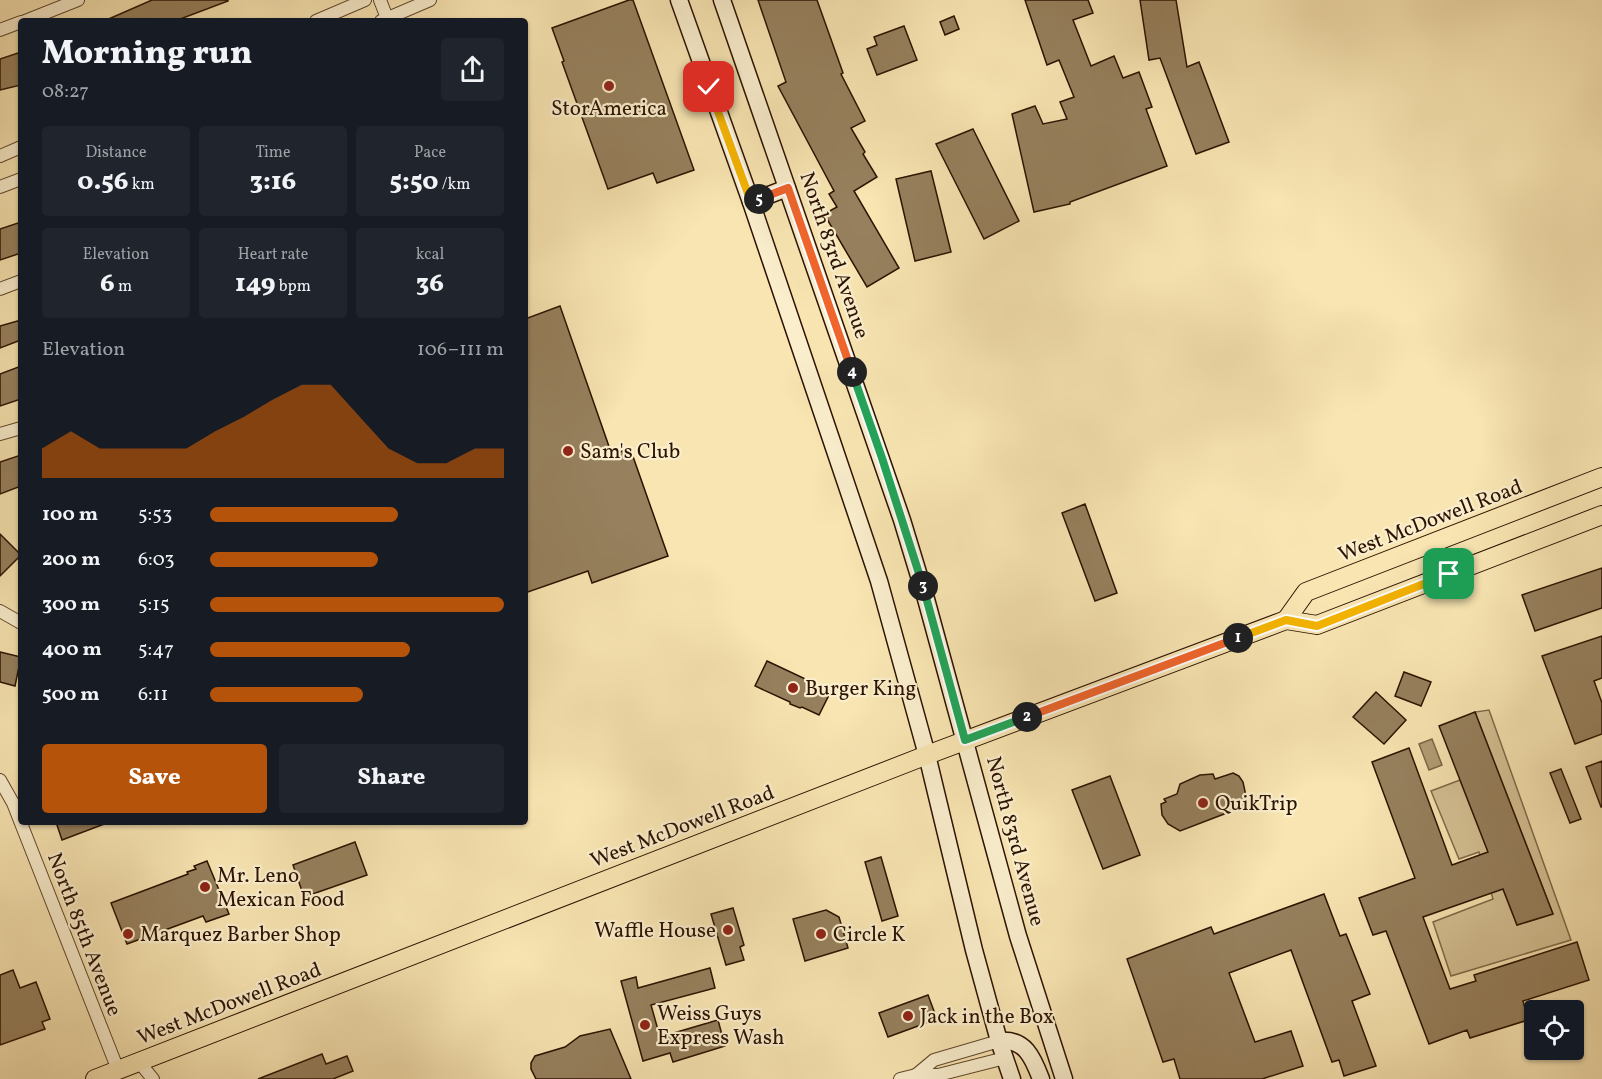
<!DOCTYPE html>
<html lang="en">
<head>
<meta charset="utf-8">
<style>
  :root { --surface:#171b24; --page:#20242c; --text:#f1f3f6; --muted:#9ea1a6; --accent:#b45309 }
  body { margin:0; font-family:Vollkorn,serif; background:var(--page); color:var(--text); height:100vh; display:flex; flex-direction:column; font-size:22px; white-space:nowrap }
  * { box-sizing:border-box; margin:0 }
  p { font-size:20px; color:var(--muted) }
  .icon { flex:none; width:33px; height:33px; fill:none; stroke:currentColor; stroke-width:2; stroke-linecap:round; stroke-linejoin:round }
  .map { position:relative; flex:1; overflow:hidden }
  .sheet { position:absolute; left:18px; top:18px; width:510px; height:807px; display:flex; flex-direction:column; background:var(--surface); border-radius:6px; box-shadow:0 2px 4px #0004 }
  .sheet>* { flex:none }
  .tools { position:absolute; left:1524px; top:1000px; display:grid; gap:12px }
  .tools a { display:grid; place-items:center; width:60px; height:60px; border-radius:6px; background:var(--surface); box-shadow:0 2px 4px #0004; font-size:30px }
  .pin { position:absolute; display:grid; place-items:center; width:51px; height:51px; color:#fff; margin:-26px; border-radius:12px; box-shadow:0 3px 9px #0006 }
  .km { position:absolute; width:30px; height:30px; margin:-15px; border-radius:50%; background:#222; color:#fff; font-size:16px; line-height:30px; text-align:center }
  .round { display:grid; place-items:center; flex:none; width:63px; height:63px; border-radius:6px; background:var(--page) }
  .summary { display:flex; align-items:center; justify-content:space-between; height:102px; padding:0 24px }
  h1 { font-size:33px; font-weight:800; line-height:45px }
  .metrics { display:grid; grid-template-columns:repeat(3,1fr); gap:9px; height:102px; padding:6px 24px }
  .metrics div { display:grid; align-content:center; border-radius:6px; background:var(--page); text-align:center }
  .metrics b { font-size:26px; font-weight:800 }
  .metrics small { font-size:16px; font-weight:400 }
  .metrics p { font-size:16px }
  .chart { height:168px; padding:12px 24px }
  .chart p { display:flex; justify-content:space-between }
  .chart svg { width:100%; height:108px; margin-top:6px; fill:var(--accent); opacity:.7 }
  .cta { display:flex; gap:12px; margin-top:auto; padding:12px 24px }
  .cta a { flex:1; height:69px; border-radius:6px; background:var(--accent); color:#fff; font-size:24px; font-weight:800; line-height:69px; text-align:center }
  .cta a+a { background:var(--page); color:var(--text) }
  ul { padding:0 24px; list-style:none; font-size:20px }
  li { display:grid; grid-template-columns:96px 72px 1fr; align-items:center; height:45px }
  li i { height:15px; border-radius:8px; background:var(--accent) }
  .map>svg:first-child { display:block }
  .green { fill:#d5c194; stroke:#806a4a; stroke-width:1.5 }
  .water { fill:#b39d75; stroke:#7d6546; stroke-width:1.5 }
  .building { fill:#96805d; stroke:#2c1200; stroke-width:1.5 }
  .lines { fill:none; stroke-linecap:round; stroke-linejoin:round }
  .minor-casing { stroke:#5f472c; stroke-width:14 }
  .secondary-casing { stroke:#2c1200; stroke-width:19 }
  .primary-casing { stroke:#2c1200; stroke-width:20 }
  .minor { stroke:#faeecd; stroke-width:12 }
  .secondary { stroke:#faeecd; stroke-width:16 }
  .primary { stroke:#f8e5b2; stroke-width:18 }
  .split-1-casing { stroke:#fff; stroke-width:12 }
  .split-2-casing { stroke:#fff; stroke-width:12 }
  .split-3-casing { stroke:#fff; stroke-width:12 }
  .split-4-casing { stroke:#fff; stroke-width:12 }
  .split-5-casing { stroke:#fff; stroke-width:12 }
  .split-6-casing { stroke:#fff; stroke-width:12 }
  .split-1 { stroke:#f5b400; stroke-width:8 }
  .split-2 { stroke:#f0652b; stroke-width:8 }
  .split-3 { stroke:#22a559; stroke-width:8 }
  .split-4 { stroke:#22a559; stroke-width:8 }
  .split-5 { stroke:#f0652b; stroke-width:8 }
  .split-6 { stroke:#f5b400; stroke-width:8 }
  .poi-dot { fill:#8f2418; stroke:#faeecd; stroke-width:2 }
  .labels { text-anchor:middle; stroke-width:4.5; stroke-linejoin:round; paint-order:stroke }
  .poi-label { font-size:21px; fill:#2c1200; stroke:#faeecd; text-anchor:start }
  .street-label { font-size:21px; fill:#2c1200; stroke:#faeecd }
</style>
</head>
<body>
<div class="map">
<svg width="1602" height="1079" viewBox="0 0 1602 1079">
  <rect width="100%" height="100%" fill="#f8e5b2"/>
  <filter id="stains"><feTurbulence type="fractalNoise" baseFrequency=".00333" numOctaves="4"/><feColorMatrix values="0 0 0 0 .2 0 0 0 0 .09 0 0 0 0 .02 0 0 0 .5 -.17"/></filter>
  <radialGradient id="worn" r=".72"><stop offset=".6" stop-color="#630" stop-opacity="0"/><stop offset="1" stop-color="#630" stop-opacity=".3"/></radialGradient>
  <polygon class="green" points="1489,710 1571,940 1451,976 1433,922 1493,899 1479,852 1459,859 1431,791 1460,780 1517,925 1553,914 1475,712"/>
  <polygon class="water" points="1432,739 1442,765 1429,770 1419,744"/>
  <g class="building">
    <polygon points="152,0 228,0 228,1 175,21 104,21"/>
    <polygon points="629,0 633,0 694,170 657,183 653,173 608,189 562,62 564,61 552,28"/>
    <polygon points="758,0 817,0 843,73 841,74 865,121 851,128 865,152 863,154 877,177 854,191 899,268 867,287 824,214 837,207 829,194 834,191 778,86 786,82"/>
    <polygon points="1025,0 1088,0 1093,13 1073,20 1091,66 1114,56 1123,78 1139,72 1152,107 1146,109 1167,166 1070,202 1070,204 1034,212 1012,114 1035,106 1043,124 1067,119 1060,102 1074,97 1059,60 1047,65"/>
    <polygon points="1140,0 1176,0 1187,67 1199,62 1229,142 1196,154 1160,58 1149,60"/>
    <polygon points="954,16 959,29 945,35 940,22"/>
    <polygon points="904,26 917,60 877,75 867,49 877,45 874,37"/>
    <polygon points="21,52 21,85 0,90 0,59"/>
    <polygon points="973,129 1019,221 984,239 936,144"/>
    <polygon points="931,171 951,252 915,261 896,179"/>
    <polygon points="21,222 21,253 0,260 0,229"/>
    <polygon points="560,306 612,455 630,448 668,556 592,583 588,571 525,593 525,319"/>
    <polygon points="21,320 21,340 0,348 0,326"/>
    <polygon points="21,366 21,399 0,406 0,374"/>
    <polygon points="21,455 21,486 0,494 0,462"/>
    <polygon points="1085,504 1117,593 1095,601 1062,513"/>
    <polygon points="0,534 21,555 0,576"/>
    <polygon points="1602,568 1602,608 1535,631 1522,595"/>
    <polygon points="1602,636 1602,678 1594,681 1602,703 1602,734 1575,744 1542,656"/>
    <polygon points="0,652 21,657 15,686 0,682"/>
    <polygon points="767,661 831,691 819,715 802,707 800,708 790,704 790,702 755,686"/>
    <polygon points="1404,672 1431,682 1421,706 1395,696"/>
    <polygon points="1376,692 1406,720 1384,744 1353,717"/>
    <polygon points="1475,712 1553,914 1517,925 1503,889 1423,917 1450,989 1476,981 1474,975 1577,942 1589,980 1523,1001 1528,1020 1470,1038 1467,1030 1429,1044 1386,931 1373,935 1359,898 1415,878 1372,762 1409,748 1452,865 1488,852 1439,726"/>
    <polygon points="1602,761 1602,807 1601,807 1586,767"/>
    <polygon points="1561,769 1581,819 1570,823 1550,773"/>
    <polygon points="1233,773 1239,776 1243,782 1246,796 1242,801 1245,806 1180,831 1168,824 1162,815 1161,804 1166,802 1164,799 1177,794 1180,784 1200,775 1213,774 1215,779"/>
    <polygon points="1110,776 1140,855 1103,869 1072,790"/>
    <polygon points="56,822 107,822 107,823 62,840"/>
    <polygon points="355,842 367,875 304,897 293,865"/>
    <polygon points="881,857 898,916 882,921 865,862"/>
    <polygon points="207,861 229,914 206,922 203,916 127,944 111,903 188,874 187,872 196,869 194,866"/>
    <polygon points="1324,894 1340,936 1346,934 1370,994 1352,1001 1376,1066 1344,1076 1339,1060 1332,1062 1291,950 1229,973 1255,1042 1291,1031 1303,1066 1262,1079 1180,1079 1174,1059 1163,1062 1127,959 1211,927 1214,934"/>
    <polygon points="733,908 744,945 740,947 744,960 726,965 711,914"/>
    <polygon points="826,910 839,917 848,948 805,961 793,919"/>
    <polygon points="710,968 715,988 651,1005 660,1037 718,1020 725,1046 673,1062 670,1053 643,1061 621,981 636,977 638,988"/>
    <polygon points="13,970 20,988 36,982 50,1019 42,1022 45,1029 0,1045 0,975"/>
    <polygon points="928,995 937,1019 888,1037 879,1013"/>
    <polygon points="610,1029 631,1079 536,1079 531,1069 531,1063 535,1056 565,1047 580,1036"/>
    <polygon points="322,1054 326,1064 347,1056 353,1071 333,1079 258,1079"/>
  </g>
  <g class="lines">
    <g class="minor-casing">
      <g id="minor">
        <polyline points="380,0 387,18"/>
        <polyline points="25,21 78,0"/>
        <polyline points="316,21 365,0"/>
        <polyline points="381,21 430,0"/>
        <polyline points="0,30 21,22"/>
        <polyline points="0,156 21,147"/>
        <polyline points="0,187 21,179"/>
        <polyline points="0,289 21,281"/>
        <polyline points="0,434 21,428"/>
        <polyline points="0,611 21,623"/>
        <polyline points="0,780 13,803 118,1070"/>
        <polyline points="139,1062 153,1079"/>
        <polyline points="916,1075 934,1060 999,1041"/>
        <polyline points="900,1079 916,1075 938,1075 1005,1058"/>
      </g>
    </g>
    <g class="secondary-casing">
      <g id="secondary">
        <polyline points="679,0 751,202 879,581 927,755 974,950 999,1041 1012,1079"/>
        <polyline points="722,0 902,520 926,599 1018,936 1064,1079"/>
        <polyline points="751,202 787,188"/>
        <path d="M999,1041c26,-3 34,17 42,38"/>
      </g>
    </g>
    <g class="primary-casing">
      <g id="primary">
        <polyline points="1286,620 1306,592 1602,477"/>
        <polyline points="95,1079 927,755 1286,620 1317,625 1602,515"/>
      </g>
    </g>
    <use href="#minor" class="minor"/>
    <use href="#secondary" class="secondary"/>
    <use href="#primary" class="primary"/>
  </g>
  <g class="lines">
    <g class="split-1-casing">
      <polyline id="split-1" points="1238,638 1286,620 1317,626 1449,574"/>
    </g>
    <g class="split-2-casing">
      <polyline id="split-2" points="1027,717 1238,638"/>
    </g>
    <g class="split-3-casing">
      <polyline id="split-3" points="923,586 965,740 1027,717"/>
    </g>
    <g class="split-4-casing">
      <polyline id="split-4" points="852,372 882,458 923,586"/>
    </g>
    <g class="split-5-casing">
      <polyline id="split-5" points="759,199 788,188 852,372"/>
    </g>
    <g class="split-6-casing">
      <polyline id="split-6" points="709,87 751,202 759,199"/>
    </g>
    <use href="#split-1" class="split-1"/>
    <use href="#split-2" class="split-2"/>
    <use href="#split-3" class="split-3"/>
    <use href="#split-4" class="split-4"/>
    <use href="#split-5" class="split-5"/>
    <use href="#split-6" class="split-6"/>
  </g>
  <g class="poi-dot">
    <circle cx="609" cy="86" r="6"/>
    <circle cx="568" cy="451" r="6"/>
    <circle cx="793" cy="688" r="6"/>
    <circle cx="1203" cy="803" r="6"/>
    <circle cx="205" cy="887" r="6"/>
    <circle cx="728" cy="930" r="6"/>
    <circle cx="128" cy="934" r="6"/>
    <circle cx="821" cy="934" r="6"/>
    <circle cx="908" cy="1016" r="6"/>
    <circle cx="645" cy="1025" r="6"/>
  </g>
  <g class="labels">
    <g class="poi-label">
      <text x="609" y="115" text-anchor="middle">StorAmerica</text>
      <text x="580" y="458">Sam's Club</text>
      <text x="805" y="695">Burger King</text>
      <text x="1215" y="810">QuikTrip</text>
      <text x="217" y="882">Mr. Leno<tspan x="217" dy="24">Mexican Food</tspan></text>
      <text x="716" y="937" text-anchor="end">Waffle House</text>
      <text x="140" y="941">Marquez Barber Shop</text>
      <text x="833" y="941">Circle K</text>
      <text x="657" y="1020">Weiss Guys<tspan x="657" dy="24">Express Wash</tspan></text>
      <text x="920" y="1023">Jack in the Box</text>
    </g>
    <g class="street-label">
      <text transform="translate(835 255) rotate(71)" y="7">North 83rd Avenue</text>
      <text transform="translate(1430 520) rotate(-21)" y="7">West McDowell Road</text>
      <text transform="translate(682 826) rotate(-21)" y="7">West McDowell Road</text>
      <text transform="translate(1016 841) rotate(75)" y="7">North 83rd Avenue</text>
      <text transform="translate(85 934) rotate(69)" y="7">North 85th Avenue</text>
      <text transform="translate(229 1003) rotate(-21)" y="7">West McDowell Road</text>
    </g>
  </g>
  <rect width="100%" height="100%" filter="url(#stains)"/>
  <rect width="100%" height="100%" fill="url(#worn)"/>
</svg>
<div class="tools">
<a><svg class="icon" aria-label="locate" viewBox="0 0 24 24"><circle cx="12" cy="12" r="6"/><path d="M12 2v4M12 18v4M2 12h4M18 12h4"/></svg></a>
</div>
<div class="pin" style="left:1449px;top:574px;background:#1e9e55"><svg class="icon" aria-label="arrive" viewBox="0 0 24 24"><path d="M6 21V4h12l-3 4 3 4H6"/></svg></div>
<div class="pin" style="left:709px;top:87px;background:#d93025"><svg class="icon" aria-label="check" viewBox="0 0 24 24"><path d="M5 12l5 5 9-10"/></svg></div>
<b class="km" style="left:1238px;top:638px">1</b>
<b class="km" style="left:1027px;top:717px">2</b>
<b class="km" style="left:923px;top:586px">3</b>
<b class="km" style="left:852px;top:372px">4</b>
<b class="km" style="left:759px;top:199px">5</b>
<section class="sheet">
<div class="summary"><div><h1>Morning run</h1><p>08:27</p></div><a class="round"><svg class="icon" aria-label="share" viewBox="0 0 24 24"><path d="M12 15V3M7 8l5-5 5 5M5 13v7h14v-7"/></svg></a></div>
<div class="metrics">
<div><p>Distance</p><b>0.56<small> km</small></b></div>
<div><p>Time</p><b>3:16</b></div>
<div><p>Pace</p><b>5:50<small> /km</small></b></div>
</div>
<div class="metrics">
<div><p>Elevation</p><b>6<small> m</small></b></div>
<div><p>Heart rate</p><b>149<small> bpm</small></b></div>
<div><p>kcal</p><b>36</b></div>
</div>
<div class="chart"><p><span>Elevation</span>106–111 m</p>
<svg viewBox="0 0 160 44" preserveAspectRatio="none"><path d="M0 44V32L10 25L20 32L30 32L40 32L50 32L60 25L70 19L80 12L90 6L100 6L110 19L120 32L130 38L140 38L150 32L160 32V44z"/></svg>
</div>
<ul>
<li><b>100 m</b>5:53<i style="width:64%"></i></li>
<li><b>200 m</b>6:03<i style="width:57%"></i></li>
<li><b>300 m</b>5:15<i style="width:100%"></i></li>
<li><b>400 m</b>5:47<i style="width:68%"></i></li>
<li><b>500 m</b>6:11<i style="width:52%"></i></li>
</ul>
<div class="cta"><a>Save</a><a>Share</a></div>
</section>
</div>
</body>
</html>
